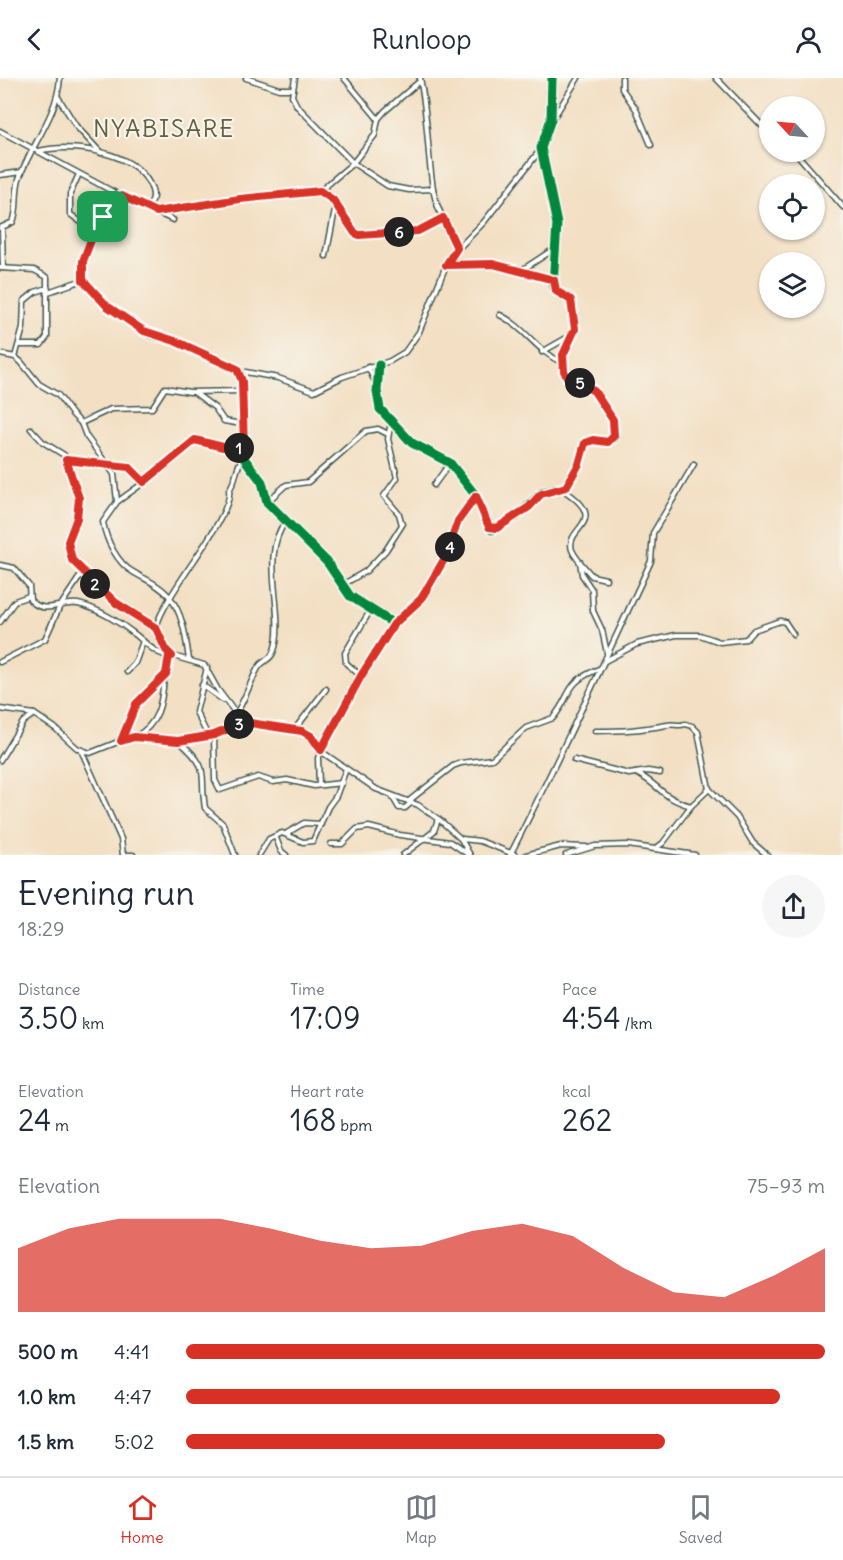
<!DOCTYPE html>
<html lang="en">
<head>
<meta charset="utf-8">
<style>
  :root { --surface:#fff; --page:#f6f6f7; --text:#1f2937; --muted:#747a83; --line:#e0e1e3; --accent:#d93025 }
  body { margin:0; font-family:Delius,sans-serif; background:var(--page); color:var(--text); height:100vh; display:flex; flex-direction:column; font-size:22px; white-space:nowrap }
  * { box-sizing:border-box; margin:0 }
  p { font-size:20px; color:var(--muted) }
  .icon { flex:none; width:33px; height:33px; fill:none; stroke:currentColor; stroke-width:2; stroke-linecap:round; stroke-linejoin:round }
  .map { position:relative; height:777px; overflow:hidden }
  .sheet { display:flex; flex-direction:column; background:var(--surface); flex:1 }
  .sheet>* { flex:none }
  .needle { width:39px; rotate:296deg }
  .fabs { position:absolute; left:759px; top:18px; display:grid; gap:12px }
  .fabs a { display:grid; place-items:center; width:66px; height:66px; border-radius:50%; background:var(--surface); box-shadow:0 2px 4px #0004; font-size:30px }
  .pin { position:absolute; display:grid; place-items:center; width:51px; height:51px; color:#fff; margin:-26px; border-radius:12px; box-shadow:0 3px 9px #0006 }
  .km { position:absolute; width:30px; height:30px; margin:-15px; border-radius:50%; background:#222; color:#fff; font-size:16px; line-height:30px; text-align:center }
  .round { display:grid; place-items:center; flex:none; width:63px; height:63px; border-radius:32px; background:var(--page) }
  .summary { display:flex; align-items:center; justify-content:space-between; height:102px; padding:0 18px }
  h1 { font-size:33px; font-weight:600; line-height:45px }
  .figures { display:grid; grid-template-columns:repeat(3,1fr); gap:9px; height:102px; padding:6px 18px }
  .figures div { display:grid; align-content:center }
  .figures b { font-size:30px; font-weight:600 }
  .figures small { font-size:16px; font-weight:400 }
  .figures p { font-size:16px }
  .chart { height:168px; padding:12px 18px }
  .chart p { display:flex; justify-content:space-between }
  .chart svg { width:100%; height:108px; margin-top:6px; fill:var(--accent); opacity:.7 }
  ul { padding:0 18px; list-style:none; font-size:20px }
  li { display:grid; grid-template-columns:96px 72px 1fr; align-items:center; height:45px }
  li i { height:15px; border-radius:8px; background:var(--accent) }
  header { display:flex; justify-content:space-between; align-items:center; height:78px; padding:0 18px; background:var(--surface); font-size:27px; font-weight:600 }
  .menu { display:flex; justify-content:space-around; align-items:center; height:84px; border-top:2px solid var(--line); background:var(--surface); font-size:16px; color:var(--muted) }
  .menu a { display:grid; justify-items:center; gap:3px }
  .menu .selected { color:var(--accent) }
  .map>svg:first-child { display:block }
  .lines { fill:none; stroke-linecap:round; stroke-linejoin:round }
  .minor-casing { stroke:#3f5549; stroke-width:7 }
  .minor { stroke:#fff; stroke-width:4 }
  .cycleway-casing { stroke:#f7f3e8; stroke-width:13 }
  .cycleway { stroke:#00873e; stroke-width:9 }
  .route-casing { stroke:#fff; stroke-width:12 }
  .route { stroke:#d93025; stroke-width:8 }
  .labels { text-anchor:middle; stroke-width:4.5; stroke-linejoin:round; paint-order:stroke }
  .quarter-label { font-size:24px; letter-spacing:1.5px; fill:#626044; stroke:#f7f3e8 }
</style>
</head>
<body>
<header><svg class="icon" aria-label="back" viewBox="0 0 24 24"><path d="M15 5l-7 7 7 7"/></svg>Runloop<svg class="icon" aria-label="person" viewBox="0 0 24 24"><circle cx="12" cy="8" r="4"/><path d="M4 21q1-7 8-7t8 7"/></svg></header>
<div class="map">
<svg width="843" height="777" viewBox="0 0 843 777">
  <rect width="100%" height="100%" fill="#f7f3e8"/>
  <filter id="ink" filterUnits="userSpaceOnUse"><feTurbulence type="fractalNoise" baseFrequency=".0167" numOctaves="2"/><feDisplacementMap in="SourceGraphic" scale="12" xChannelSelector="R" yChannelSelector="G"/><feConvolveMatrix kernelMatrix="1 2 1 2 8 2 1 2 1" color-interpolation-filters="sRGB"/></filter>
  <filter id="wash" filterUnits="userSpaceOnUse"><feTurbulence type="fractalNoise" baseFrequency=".008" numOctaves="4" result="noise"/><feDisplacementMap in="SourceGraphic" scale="24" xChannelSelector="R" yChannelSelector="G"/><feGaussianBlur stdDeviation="1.35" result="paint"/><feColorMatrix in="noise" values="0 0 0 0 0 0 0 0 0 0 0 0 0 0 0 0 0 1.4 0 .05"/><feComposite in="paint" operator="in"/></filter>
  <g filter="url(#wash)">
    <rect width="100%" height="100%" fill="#f3dfc3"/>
  </g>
  <g filter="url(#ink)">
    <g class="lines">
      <g class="minor-casing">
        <g id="minor">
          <polyline points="246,0 279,11 293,11"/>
          <polyline points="295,0 292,18 297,28 353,85 388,108 409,112 433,111"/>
          <polyline points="344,0 378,41"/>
          <path d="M420,0c8,37 7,73 13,110 3,21 15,40 24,60"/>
          <polyline points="622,0 622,11 636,31 651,67"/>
          <polyline points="716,0 770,56"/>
          <polyline points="58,19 76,48 101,75"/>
          <polyline points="551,44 578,0"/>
          <polyline points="0,53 121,118 173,142"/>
          <path d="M39,73c33,-8 93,0 110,32 6,11 5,16 -1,26"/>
          <polyline points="795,74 843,129"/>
          <polyline points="79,96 70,116 70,136 94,154"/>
          <polyline points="0,97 22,94"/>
          <polyline points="320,113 353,85 375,57 378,41 385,33 420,3"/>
          <path d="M121,118c-20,23 -42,51 -38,84l24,26 44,29 24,6 64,30 3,10 1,76 19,25 5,20 60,60 23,34 44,28"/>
          <polyline points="156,134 240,121 320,113 333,122 355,155 359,157 418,153 443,140"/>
          <path d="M0,150l13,-6c6,-14 1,-31 7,-46 13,-34 37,-60 40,-98"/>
          <polyline points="2,150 3,190"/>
          <polyline points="326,178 336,127"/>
          <polyline points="446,187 493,186 522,192 554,171"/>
          <polyline points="0,190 34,192 47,199 47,259 41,267 20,267"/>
          <polyline points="523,192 554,202"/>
          <polyline points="48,214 83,202"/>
          <path d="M500,237c26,13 36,36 63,48"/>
          <polyline points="542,274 570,258"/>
          <polyline points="0,276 15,279 21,284 39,306 58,317 72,336 81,345 86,358 114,396 117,423"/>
          <polyline points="15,279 23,250 24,223 35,214 48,210"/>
          <path d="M379,287l-2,26 3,18 32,34 38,20 26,33 16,34 24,-13 26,-25 24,-5 13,-23 6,-21c10,-7 19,3 29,-5l-1,-18 -19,-29 -27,-14 -3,-6 -1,-16 12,-26 -5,-31 -14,-7 -3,-6 4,-61 -16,-76 10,-29 1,-41"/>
          <polyline points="368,289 376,306"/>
          <polyline points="240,293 278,300 314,313 342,299 390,283 405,274 419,254 449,180 484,144 541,71"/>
          <polyline points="195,315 215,330 224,343 241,346"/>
          <polyline points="81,345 111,331 152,330 165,310 190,314 242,313"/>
          <polyline points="31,351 43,364 64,377 76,409 78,431 68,464 72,482 116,525 156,550 166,572 173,578 204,587 218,612 243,645"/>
          <polyline points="66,382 129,389 145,404"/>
          <polyline points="434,407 450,385"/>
          <path d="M562,411c51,33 2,38 10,61 3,8 14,19 20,26l14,3"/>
          <polyline points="267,424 286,407 308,404 366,353 378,351 388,356"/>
          <polyline points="580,484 582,497 592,512 593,533 602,552 607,575"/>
          <path d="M0,487l14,3 15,18 1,14c15,16 31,1 48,4 19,4 43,19 58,31 11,9 20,20 35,21"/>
          <polyline points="344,506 366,493 386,472 402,447 399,436 384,418 397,400 388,361 391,343"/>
          <polyline points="0,544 15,523 29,518"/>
          <path d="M156,550c8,-35 78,-112 73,-138 8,-11 6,-21 14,-33"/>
          <path d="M189,582c-3,-22 -6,-48 -21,-65 -11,-12 -22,-15 -35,-23 -16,-9 -27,-32 -30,-50l14,-20 51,-37 27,-25 28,7 21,1"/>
          <polyline points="605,583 637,566 676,557 700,557 720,564 746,561 754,552 780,543 785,544 793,556"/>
          <polyline points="0,584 45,561 59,530 83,494"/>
          <polyline points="207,590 196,634 208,658"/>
          <polyline points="127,594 135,585 143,563"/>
          <polyline points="361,598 346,585 345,575 370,533"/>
          <polyline points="202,607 223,622"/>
          <polyline points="0,631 34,636 55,650 77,670 90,675 128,660 178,662 214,657 243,645 302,653 311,658 322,674 376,711 418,727 441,743 461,761 470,777"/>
          <path d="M236,636c9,-15 14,-31 22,-46 7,-11 14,-5 18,-25 7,-38 -16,-89 10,-122"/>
          <polyline points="295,651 326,611"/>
          <path d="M595,653c29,0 43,-1 72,-6 7,-2 11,2 18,-1l7,2 6,6 11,57 -18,17 -28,37 -8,6"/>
          <polyline points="214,657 215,702 220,712 258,699 273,704 287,702 314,708 342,705"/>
          <path d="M135,659c24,-13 27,-34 29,-59"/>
          <polyline points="121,663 136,626 166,596 169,578"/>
          <path d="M179,663c33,29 20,30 26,67l18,16 12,31"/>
          <polyline points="82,674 121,761 123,777"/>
          <polyline points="0,682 23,644 34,636"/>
          <polyline points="574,682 629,696 648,693 660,695"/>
          <path d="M636,695c23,11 25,25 55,33"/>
          <polyline points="319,707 318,680 333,649 394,546 421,521 445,480 458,443 476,418"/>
          <polyline points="709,711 737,739 753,765 767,777"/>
          <polyline points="392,718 399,730 405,730 412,724"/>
          <path d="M410,722l43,-34 8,-3 31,-4 34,-31 27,-10c21,-26 10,-35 48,-50"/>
          <polyline points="287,755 304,745 321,746"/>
          <polyline points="276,760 281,773 286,777"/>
          <polyline points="462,761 480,763 516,777"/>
          <polyline points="331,766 342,766 357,751 369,749 400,757 450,764 469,777"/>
          <polyline points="125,777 133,777"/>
          <polyline points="259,777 269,761 282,755 303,764 313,763 328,729 336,718 346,691"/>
          <polyline points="403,777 434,753 438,741"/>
          <path d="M510,777c46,-89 88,-181 131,-272l10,-22 2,-28 41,-69"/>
          <polyline points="526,777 561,768 586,769"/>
          <polyline points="566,777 595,768 628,767 695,777"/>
        </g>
      </g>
      <use href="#minor" class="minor"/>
      <g class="cycleway-casing">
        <g id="cycleway">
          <path d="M121,118c-20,23 -42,51 -38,84l24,26 44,29 24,6 64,30 3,10 1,76 19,25 5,20 60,60 23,34 44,28"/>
          <path d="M379,287l-2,26 3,18 32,34 38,20 26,33 16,34 24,-13 26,-25 24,-5 13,-23 6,-21c10,-7 19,3 29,-5l-1,-18 -19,-29 -27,-14 -3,-6 -1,-16 12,-26 -5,-31 -14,-7 -3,-6 4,-61 -16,-76 10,-29 1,-41"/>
        </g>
      </g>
      <use href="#cycleway" class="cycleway"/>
    </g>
  </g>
  <g class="lines" filter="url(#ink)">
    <g class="route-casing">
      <polygon id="route" points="320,113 333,122 355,155 359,157 418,153 443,140 457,170 446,187 493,186 554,202 556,213 571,222 575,251 563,277 564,293 567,299 594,313 613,342 614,358 608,364 593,362 585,365 579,386 566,409 541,416 529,429 497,450 489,449 476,418 458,443 445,480 421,521 394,546 361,598 321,672 311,658 302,653 250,645 243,645 214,657 178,663 134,659 121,663 136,626 166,596 169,578 172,578 166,572 156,550 116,525 72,482 68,464 77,440 79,420 66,382 129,389 144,404 195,362 223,369 244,370 242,303 237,291 175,263 144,253 107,228 83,202 83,183 94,154 122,118 156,134 240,121"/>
    </g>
    <use href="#route" class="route"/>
  </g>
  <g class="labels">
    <g class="quarter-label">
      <text x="164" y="59">NYABISARE</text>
    </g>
  </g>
</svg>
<div class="fabs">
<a><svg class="needle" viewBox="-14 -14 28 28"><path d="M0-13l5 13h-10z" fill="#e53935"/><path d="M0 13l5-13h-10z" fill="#747a83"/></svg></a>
<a><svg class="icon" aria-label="locate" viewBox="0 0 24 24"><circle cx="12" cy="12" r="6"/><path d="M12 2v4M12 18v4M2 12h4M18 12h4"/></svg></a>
<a><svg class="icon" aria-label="layers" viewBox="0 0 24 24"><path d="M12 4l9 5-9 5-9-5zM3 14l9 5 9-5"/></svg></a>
</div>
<div class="pin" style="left:103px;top:139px;background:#1e9e55"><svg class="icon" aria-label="arrive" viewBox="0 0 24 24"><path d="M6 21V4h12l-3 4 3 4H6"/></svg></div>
<b class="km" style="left:239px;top:370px">1</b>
<b class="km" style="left:95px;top:506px">2</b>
<b class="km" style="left:239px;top:646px">3</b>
<b class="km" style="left:450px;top:469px">4</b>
<b class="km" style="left:580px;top:305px">5</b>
<b class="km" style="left:399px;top:154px">6</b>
</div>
<section class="sheet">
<div class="summary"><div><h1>Evening run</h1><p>18:29</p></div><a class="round"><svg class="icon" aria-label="share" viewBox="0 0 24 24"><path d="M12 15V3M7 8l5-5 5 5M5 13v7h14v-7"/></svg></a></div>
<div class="figures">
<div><p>Distance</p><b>3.50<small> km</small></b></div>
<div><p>Time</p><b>17:09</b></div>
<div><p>Pace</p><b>4:54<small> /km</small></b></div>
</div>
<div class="figures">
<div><p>Elevation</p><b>24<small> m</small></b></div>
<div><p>Heart rate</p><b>168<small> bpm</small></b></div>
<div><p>kcal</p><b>262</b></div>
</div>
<div class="chart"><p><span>Elevation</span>75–93 m</p>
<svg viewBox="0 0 160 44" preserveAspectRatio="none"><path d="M0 44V18L10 10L20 6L30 6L40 6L50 10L60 15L70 18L80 17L90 11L100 8L110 13L120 26L130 36L140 38L150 29L160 18V44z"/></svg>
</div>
<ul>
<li><b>500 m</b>4:41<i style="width:100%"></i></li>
<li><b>1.0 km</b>4:47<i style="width:93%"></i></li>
<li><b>1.5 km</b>5:02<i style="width:75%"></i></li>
</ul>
</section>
<nav class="menu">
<a class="selected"><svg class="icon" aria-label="home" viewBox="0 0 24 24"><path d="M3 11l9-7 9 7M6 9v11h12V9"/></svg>Home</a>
<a><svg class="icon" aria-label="map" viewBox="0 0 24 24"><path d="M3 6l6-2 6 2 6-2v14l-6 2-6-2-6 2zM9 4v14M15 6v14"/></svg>Map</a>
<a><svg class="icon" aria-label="saved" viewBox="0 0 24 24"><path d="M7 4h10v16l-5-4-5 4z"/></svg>Saved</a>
</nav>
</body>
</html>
